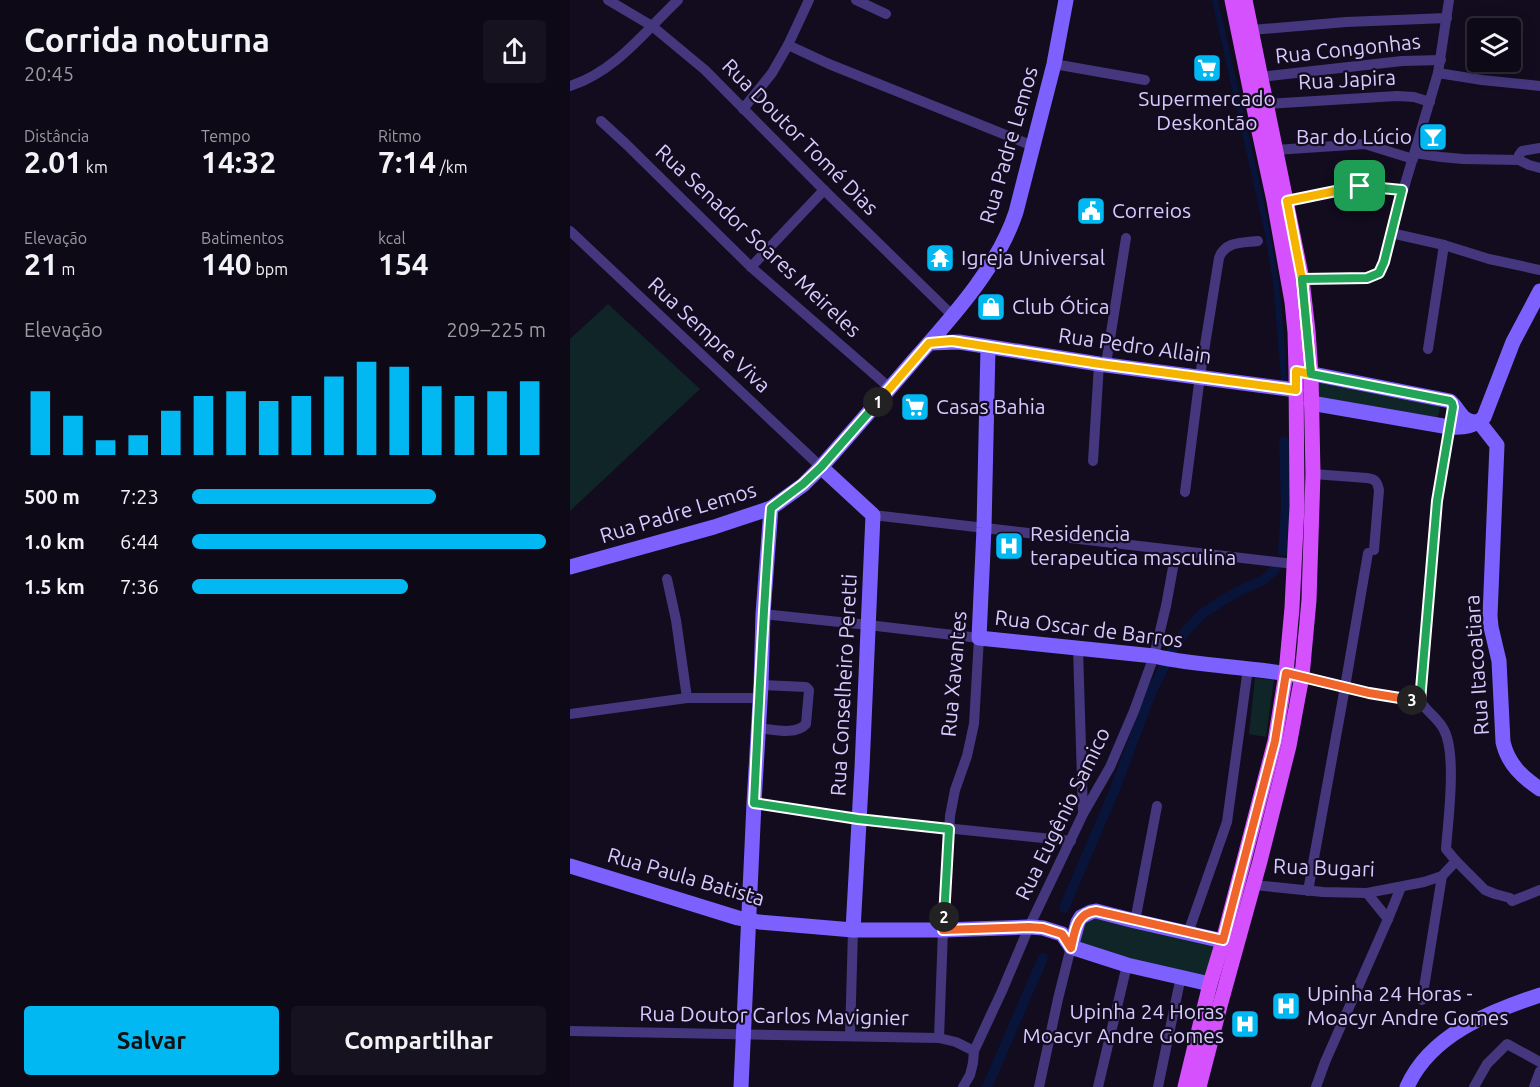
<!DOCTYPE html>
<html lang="pt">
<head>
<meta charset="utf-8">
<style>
  :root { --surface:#0e0916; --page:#17121f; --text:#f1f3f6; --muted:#9b9aa1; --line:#2e2a35; --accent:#01b8f3 }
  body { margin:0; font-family:Ubuntu,sans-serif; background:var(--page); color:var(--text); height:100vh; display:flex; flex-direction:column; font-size:22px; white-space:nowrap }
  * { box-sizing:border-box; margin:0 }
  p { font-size:20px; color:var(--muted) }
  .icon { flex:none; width:33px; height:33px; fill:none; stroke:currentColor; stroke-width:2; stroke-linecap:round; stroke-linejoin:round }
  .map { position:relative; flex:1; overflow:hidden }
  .details { display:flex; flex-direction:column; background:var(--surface); width:570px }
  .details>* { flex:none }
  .fabs { position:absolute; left:897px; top:18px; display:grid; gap:12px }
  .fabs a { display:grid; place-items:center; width:54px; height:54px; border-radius:6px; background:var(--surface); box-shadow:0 3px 15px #0003,0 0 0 2px var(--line); font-size:30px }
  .pin { position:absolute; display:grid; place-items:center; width:51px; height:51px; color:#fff; margin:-26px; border-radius:12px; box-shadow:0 3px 9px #0006 }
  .km { position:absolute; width:30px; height:30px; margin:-15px; border-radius:50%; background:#222; color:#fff; font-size:16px; line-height:30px; text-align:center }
  .round { display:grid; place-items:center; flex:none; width:63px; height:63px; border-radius:6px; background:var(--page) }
  .overview { display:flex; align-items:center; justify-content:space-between; height:102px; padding:0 24px }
  h1 { font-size:33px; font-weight:700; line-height:45px }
  .figures { display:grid; grid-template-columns:repeat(3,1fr); gap:9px; height:102px; padding:6px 24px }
  .figures div { display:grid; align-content:center }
  .figures b { font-size:30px; font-weight:700 }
  .figures small { font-size:16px; font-weight:400 }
  .figures p { font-size:16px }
  .chart { height:168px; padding:12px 24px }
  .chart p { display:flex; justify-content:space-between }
  .chart svg { width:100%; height:108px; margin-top:6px; stroke:var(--accent); stroke-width:6 }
  .primary-button { display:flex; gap:12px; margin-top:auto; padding:12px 24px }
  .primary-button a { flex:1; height:69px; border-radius:6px; background:var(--accent); color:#111; font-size:24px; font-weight:700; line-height:69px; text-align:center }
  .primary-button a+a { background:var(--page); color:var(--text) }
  ul { padding:0 24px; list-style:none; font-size:20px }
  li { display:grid; grid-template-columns:96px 72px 1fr; align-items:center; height:45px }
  li i { height:15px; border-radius:8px; background:var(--accent) }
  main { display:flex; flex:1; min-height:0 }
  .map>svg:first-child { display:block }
  .green { fill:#0f2528 }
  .water { fill:#09143b }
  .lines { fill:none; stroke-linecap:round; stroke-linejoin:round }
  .canal { stroke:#09143b; stroke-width:10 }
  .street { stroke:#44377d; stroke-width:10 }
  .secondary { stroke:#7c61fe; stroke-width:15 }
  .primary { stroke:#d651fe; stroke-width:15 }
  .split-1-casing { stroke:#fff; stroke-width:12 }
  .split-2-casing { stroke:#fff; stroke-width:12 }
  .split-3-casing { stroke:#fff; stroke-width:12 }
  .split-4-casing { stroke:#fff; stroke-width:12 }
  .split-1 { stroke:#f5b400; stroke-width:8 }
  .split-2 { stroke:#22a559; stroke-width:8 }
  .split-3 { stroke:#f0652b; stroke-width:8 }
  .split-4 { stroke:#22a559; stroke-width:8 }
  .labels { text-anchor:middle; stroke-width:4.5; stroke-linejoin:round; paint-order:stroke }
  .street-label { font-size:21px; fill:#d7caff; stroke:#120c1e }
  .poi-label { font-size:21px; fill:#d7caff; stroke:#120c1e; text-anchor:start }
</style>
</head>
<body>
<main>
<section class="details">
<div class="overview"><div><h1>Corrida noturna</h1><p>20:45</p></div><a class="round"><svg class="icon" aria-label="share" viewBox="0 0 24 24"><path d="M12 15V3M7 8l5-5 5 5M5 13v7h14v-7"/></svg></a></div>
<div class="figures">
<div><p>Distância</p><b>2.01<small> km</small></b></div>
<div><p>Tempo</p><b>14:32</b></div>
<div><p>Ritmo</p><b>7:14<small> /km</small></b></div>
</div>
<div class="figures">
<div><p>Elevação</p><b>21<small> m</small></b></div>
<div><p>Batimentos</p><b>140<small> bpm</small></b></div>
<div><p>kcal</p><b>154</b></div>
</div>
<div class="chart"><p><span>Elevação</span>209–225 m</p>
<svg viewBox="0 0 160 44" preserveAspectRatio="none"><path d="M5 44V18M15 44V28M25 44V38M35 44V36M45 44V26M55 44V20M65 44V18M75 44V22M85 44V20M95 44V12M105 44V6M115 44V8M125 44V16M135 44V20M145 44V18M155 44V14"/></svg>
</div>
<ul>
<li><b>500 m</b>7:23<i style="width:69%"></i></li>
<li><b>1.0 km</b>6:44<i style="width:100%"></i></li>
<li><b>1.5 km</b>7:36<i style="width:61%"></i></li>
</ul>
<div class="primary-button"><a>Salvar</a><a>Compartilhar</a></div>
</section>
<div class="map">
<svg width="970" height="1087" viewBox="0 0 970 1087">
  <rect width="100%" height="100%" fill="#120c1e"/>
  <g class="green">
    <polygon points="38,304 130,389 0,511 0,339"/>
    <polygon points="744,380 870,404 869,414 867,417 745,400"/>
    <polygon points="685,678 704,680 696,737 679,734"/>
    <polygon points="523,918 645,945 635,976 560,960 509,943 515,921"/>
  </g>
  <polygon class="water" points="642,0 648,0 697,216 709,283 714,336 717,381 711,380 703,282 695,234"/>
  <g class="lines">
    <g class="canal">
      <polyline points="713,551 716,507 714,442"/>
      <polyline points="494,908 545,789 581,693 603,649 613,634 633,613 663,594 695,579 706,568"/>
      <polyline points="417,1087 473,958"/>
    </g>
    <g class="street">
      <polyline points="38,0 82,26 135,70 254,190 383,316"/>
      <polyline points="286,0 316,14"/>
      <polyline points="681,30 776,22 877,18"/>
      <polyline points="218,45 259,64 463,146"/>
      <polyline points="484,64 575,80"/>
      <polyline points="868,73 912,80 970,86"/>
      <polyline points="690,77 832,61 871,60"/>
      <path d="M0,86c46,-15 74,-54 108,-86"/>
      <polyline points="696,104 827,96 844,97 860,102"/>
      <polyline points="173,109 202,73 218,45 239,0"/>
      <polyline points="31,121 56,144 181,267 320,388"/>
      <polyline points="705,150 795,144 843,159"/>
      <polyline points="845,153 871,157 893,159 949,160 959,165 970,168"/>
      <polyline points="949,160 949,155 952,151 970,148"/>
      <polyline points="717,201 790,186 832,190"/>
      <polyline points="0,231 251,467"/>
      <polyline points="821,233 874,245 919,259 970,270"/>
      <polyline points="181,267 254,190"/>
      <polyline points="732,279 797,278 809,273 812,269 832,190 833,191 868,73 879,0"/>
      <polyline points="858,349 874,245"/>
      <polyline points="536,364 556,238"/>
      <polyline points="523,461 529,364"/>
      <path d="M743,474l54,4c8,1 10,3 12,12l-5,60"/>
      <path d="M615,492l15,-116 19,-118c6,-17 23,-15 39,-17"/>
      <polyline points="303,515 724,564"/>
      <polyline points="97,579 106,620 117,698"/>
      <polyline points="193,614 298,625 409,638 404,724 397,756 385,790 380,816 373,930 369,1038"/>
      <polyline points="508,648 513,813"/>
      <path d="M732,676l67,17 51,8c7,11 19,18 24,29 13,24 4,91 2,119l10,12 29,29 10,4 15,4 2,3 28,-11"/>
      <polyline points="850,701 867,501 879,427"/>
      <polyline points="0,714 117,698 190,698"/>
      <path d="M188,728c14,1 37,8 48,-4l3,-34 -3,-3 -45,-2"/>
      <polyline points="184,803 288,819 501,841"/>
      <polyline points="684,885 753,892 797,893 854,882 872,876 886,861"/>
      <polyline points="738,891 775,687 798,553"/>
      <polyline points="818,919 831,887"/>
      <polyline points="565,921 587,806"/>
      <polyline points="618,933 657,822 678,668"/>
      <polyline points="852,1000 872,876"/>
      <polyline points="0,1031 369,1038 386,1042 404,1051"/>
      <polyline points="280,1036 283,930"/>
      <polyline points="393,1087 400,1075 403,1063 404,1051 432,991 459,927 513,814 540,767 564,711 584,656 596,606 606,551"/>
      <polyline points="469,1087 488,999 501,947"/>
      <polyline points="528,1087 557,965"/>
      <polyline points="588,1087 611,976"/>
      <polyline points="746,1087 755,1062 818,919 797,893"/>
      <polyline points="904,1087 917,1064 937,1044 970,1062"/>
      <polyline points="964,1087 970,1071"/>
    </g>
    <g class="secondary">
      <polyline points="359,343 389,342 529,364 726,390"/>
      <path d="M418,347l-4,181 -5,110 175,18c47,11 96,10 144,20"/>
      <path d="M728,371l152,30c10,9 12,22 27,21"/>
      <path d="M741,403l138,24c13,1 26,0 35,-10l29,-75 27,-51"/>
      <path d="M909,422l18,23 -7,171 1,11 8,34 4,81c5,22 19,35 37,47"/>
      <polyline points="251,467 303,515 292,768 283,930"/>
      <path d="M0,567l144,-40 57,-19 32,-23 18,-18c32,-36 63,-72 94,-108 38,-43 83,-92 101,-147l38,-148 12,-64"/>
      <polyline points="0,866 168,918 189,922 283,930 373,930 459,927 473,928 492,934 501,947"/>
      <polyline points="640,984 557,965 501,947 508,922 511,917 521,912 526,911 565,921 653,941"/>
      <polyline points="171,1087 184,803 191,685 193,614 201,508"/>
      <path d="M837,1087c23,-52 82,-75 133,-92"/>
    </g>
    <g class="primary">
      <polyline points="615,1087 640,984 653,941 705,741 716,673 722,608 727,506 726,371 725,332 722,302 704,201 685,113 662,0"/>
      <polyline points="629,1087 651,1002 690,861 719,746 732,676 739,600 743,474 741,374 738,331 732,279 675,0"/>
    </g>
  </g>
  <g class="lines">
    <g class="split-1-casing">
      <polyline id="split-1" points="308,402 359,343 382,341 530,364 726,390 726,371 741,374 732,279 717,201 790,186"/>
    </g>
    <g class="split-2-casing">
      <path id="split-2" d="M308,402l-57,65 -18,17 -32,24c-8,98 -12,196 -17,295l104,16 91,10 -5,88"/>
    </g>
    <g class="split-3-casing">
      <path id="split-3" d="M374,917l-1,13 86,-3 14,1 19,6 9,14c4,-17 5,-35 25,-37l127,29 52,-199 11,-68 83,20 43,7"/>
    </g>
    <g class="split-4-casing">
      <polyline id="split-4" points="790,186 832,190 814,262 809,273 797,278 732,279 741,374 880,401 882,403 883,407 867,501 850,701 842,700"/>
    </g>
    <use href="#split-1" class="split-1"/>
    <use href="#split-2" class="split-2"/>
    <use href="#split-3" class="split-3"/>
    <use href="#split-4" class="split-4"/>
  </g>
  <defs>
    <g id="supermarket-square" transform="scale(1.5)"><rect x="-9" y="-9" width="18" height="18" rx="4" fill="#01b8f3" stroke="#120c1e"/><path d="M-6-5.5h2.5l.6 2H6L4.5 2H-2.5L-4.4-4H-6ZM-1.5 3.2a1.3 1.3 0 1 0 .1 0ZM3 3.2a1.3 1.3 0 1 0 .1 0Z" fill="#fff"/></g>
    <g id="bar-square" transform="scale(1.5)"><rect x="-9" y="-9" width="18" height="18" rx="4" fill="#01b8f3" stroke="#120c1e"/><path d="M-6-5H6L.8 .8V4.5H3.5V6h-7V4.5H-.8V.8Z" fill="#fff"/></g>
    <g id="civic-square" transform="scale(1.5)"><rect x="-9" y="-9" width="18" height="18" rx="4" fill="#01b8f3" stroke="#120c1e"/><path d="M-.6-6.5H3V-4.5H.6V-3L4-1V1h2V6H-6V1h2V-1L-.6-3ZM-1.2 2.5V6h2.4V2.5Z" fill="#fff"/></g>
    <g id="temple-square" transform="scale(1.5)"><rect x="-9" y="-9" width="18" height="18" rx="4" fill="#01b8f3" stroke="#120c1e"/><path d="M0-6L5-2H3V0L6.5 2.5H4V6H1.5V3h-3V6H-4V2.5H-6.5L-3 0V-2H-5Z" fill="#fff"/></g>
    <g id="shop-square" transform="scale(1.5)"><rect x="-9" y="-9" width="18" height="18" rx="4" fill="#01b8f3" stroke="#120c1e"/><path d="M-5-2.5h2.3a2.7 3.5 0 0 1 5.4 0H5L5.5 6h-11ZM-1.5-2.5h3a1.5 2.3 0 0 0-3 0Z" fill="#fff"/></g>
    <g id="hospital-square" transform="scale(1.5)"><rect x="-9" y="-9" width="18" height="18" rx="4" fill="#01b8f3" stroke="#120c1e"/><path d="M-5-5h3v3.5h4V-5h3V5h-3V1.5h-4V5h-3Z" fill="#fff"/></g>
  </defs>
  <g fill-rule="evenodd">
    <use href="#supermarket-square" x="637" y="68"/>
    <use href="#bar-square" x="863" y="137"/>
    <use href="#civic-square" x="521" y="211"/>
    <use href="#temple-square" x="370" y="258"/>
    <use href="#shop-square" x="421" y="307"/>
    <use href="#supermarket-square" x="345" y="407"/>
    <use href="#hospital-square" x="439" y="546"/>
    <use href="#hospital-square" x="716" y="1006"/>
    <use href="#hospital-square" x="675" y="1024"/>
  </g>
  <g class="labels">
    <g class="street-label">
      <text transform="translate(778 49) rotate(-6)" y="7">Rua Congonhas</text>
      <text transform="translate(777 80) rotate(-3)" y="7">Rua Japira</text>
      <text transform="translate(230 137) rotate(45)" y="7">Rua Doutor Tomé Dias</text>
      <text transform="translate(439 145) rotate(-74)" y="7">Rua Padre Lemos</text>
      <text transform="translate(188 241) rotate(43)" y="7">Rua Senador Soares Meireles</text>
      <text transform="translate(139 335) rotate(43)" y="7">Rua Sempre Viva</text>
      <text transform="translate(565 346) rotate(8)" y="7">Rua Pedro Allain</text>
      <text transform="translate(108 513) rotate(-17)" y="7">Rua Padre Lemos</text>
      <text transform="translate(519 629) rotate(7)" y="7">Rua Oscar de Barros</text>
      <text transform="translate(907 665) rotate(-94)" y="7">Rua Itacoatiara</text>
      <text transform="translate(384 674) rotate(-85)" y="7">Rua Xavantes</text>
      <text transform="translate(274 685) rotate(-87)" y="7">Rua Conselheiro Peretti</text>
      <text transform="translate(493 814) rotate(-64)" y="7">Rua Eugênio Samico</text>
      <text transform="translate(754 868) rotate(2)" y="7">Rua Bugari</text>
      <text transform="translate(116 877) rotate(16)" y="7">Rua Paula Batista</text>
      <text transform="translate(204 1016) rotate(1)" y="7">Rua Doutor Carlos Mavignier</text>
    </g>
    <g class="poi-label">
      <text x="637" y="106" text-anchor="middle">Supermercado<tspan x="637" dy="24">Deskontão</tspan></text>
      <text x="842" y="144" text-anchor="end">Bar do Lúcio</text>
      <text x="542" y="218">Correios</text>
      <text x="391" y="265">Igreja Universal</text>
      <text x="442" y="314">Club Ótica</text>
      <text x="366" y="414">Casas Bahia</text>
      <text x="460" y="541">Residencia<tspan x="460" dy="24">terapeutica masculina</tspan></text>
      <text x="737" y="1001">Upinha 24 Horas -<tspan x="737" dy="24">Moacyr Andre Gomes</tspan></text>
      <text x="654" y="1019" text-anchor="end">Upinha 24 Horas<tspan x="654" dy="24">Moacyr Andre Gomes</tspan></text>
    </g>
  </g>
</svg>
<div class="fabs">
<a><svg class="icon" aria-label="layers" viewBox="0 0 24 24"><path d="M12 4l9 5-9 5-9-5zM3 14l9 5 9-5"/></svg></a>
</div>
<div class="pin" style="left:790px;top:186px;background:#1e9e55"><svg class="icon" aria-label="arrive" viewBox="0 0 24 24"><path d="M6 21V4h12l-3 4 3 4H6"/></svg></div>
<b class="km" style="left:308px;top:402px">1</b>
<b class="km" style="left:374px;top:917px">2</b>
<b class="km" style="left:842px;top:700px">3</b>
</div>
</main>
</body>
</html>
